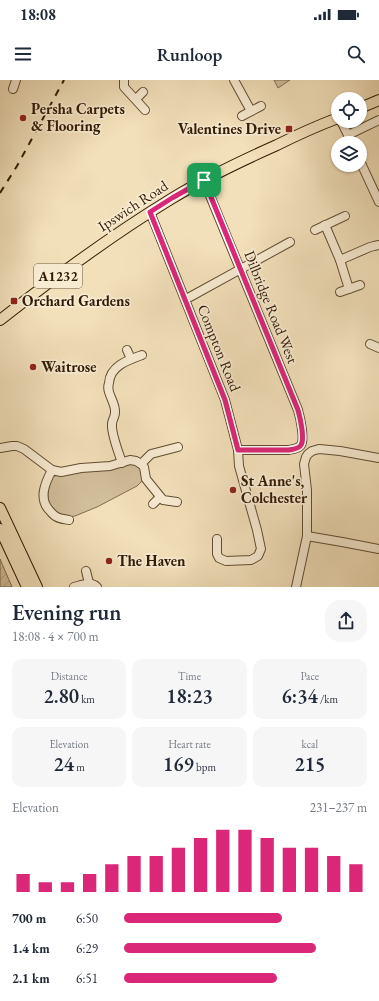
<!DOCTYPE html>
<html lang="en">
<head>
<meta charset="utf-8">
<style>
  :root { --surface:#fff; --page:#f6f6f7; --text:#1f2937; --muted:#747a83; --accent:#db2777 }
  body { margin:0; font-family:"EB Garamond",serif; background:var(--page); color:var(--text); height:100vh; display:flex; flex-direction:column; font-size:15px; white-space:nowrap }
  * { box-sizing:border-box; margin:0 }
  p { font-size:13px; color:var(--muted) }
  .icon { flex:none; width:22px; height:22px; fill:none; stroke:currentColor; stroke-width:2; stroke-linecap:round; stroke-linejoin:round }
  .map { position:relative; height:507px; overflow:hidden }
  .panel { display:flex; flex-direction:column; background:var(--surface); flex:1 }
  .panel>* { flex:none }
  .buttons { position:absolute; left:331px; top:12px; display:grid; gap:8px }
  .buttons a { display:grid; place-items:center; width:36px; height:36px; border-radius:50%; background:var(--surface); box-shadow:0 1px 3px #0004; font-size:20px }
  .pin { position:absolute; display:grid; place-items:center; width:34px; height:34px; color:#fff; margin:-17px; border-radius:8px; box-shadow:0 2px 6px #0006 }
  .round { display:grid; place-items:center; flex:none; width:42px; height:42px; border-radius:16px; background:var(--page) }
  .overview { display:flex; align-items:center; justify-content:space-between; height:68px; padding:0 12px }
  h1 { font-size:22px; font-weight:600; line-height:30px }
  .metrics { display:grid; grid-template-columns:repeat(3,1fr); gap:6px; height:68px; padding:4px 12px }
  .metrics div { display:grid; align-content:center; border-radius:10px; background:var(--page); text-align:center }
  .metrics b { font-size:20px; font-weight:600 }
  .metrics small { font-size:11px; font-weight:400 }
  .metrics p { font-size:11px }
  .chart { height:112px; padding:8px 12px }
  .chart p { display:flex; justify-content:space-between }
  .chart svg { width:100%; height:72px; margin-top:4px; stroke:var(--accent); stroke-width:6 }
  ul { padding:0 12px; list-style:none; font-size:13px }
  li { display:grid; grid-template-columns:64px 48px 1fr; align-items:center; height:30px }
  li i { height:10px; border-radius:5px; background:var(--accent) }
  .status { display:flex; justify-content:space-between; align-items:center; height:28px; padding:0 20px; background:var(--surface); direction:ltr }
  .status svg { height:11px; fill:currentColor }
  header { display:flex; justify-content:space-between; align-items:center; height:52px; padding:0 12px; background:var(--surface); font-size:18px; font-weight:600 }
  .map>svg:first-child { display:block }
  .grass { fill:#d1be9b; stroke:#816c50 }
  .garden { fill:url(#garden-furrows); stroke:#816c50 }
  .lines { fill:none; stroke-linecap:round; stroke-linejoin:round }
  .minor-casing { stroke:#614c32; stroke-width:10 }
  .major-casing { stroke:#311a05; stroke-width:12 }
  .minor { stroke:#f7ebd2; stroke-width:8 }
  .major { stroke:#f2e0ba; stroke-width:10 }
  .rail { stroke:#311a05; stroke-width:2; stroke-dasharray:7 7; stroke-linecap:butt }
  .route-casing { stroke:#fff; stroke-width:8 }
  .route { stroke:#db2777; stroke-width:5 }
  .poi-dot { fill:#8f2418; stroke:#f7ebd2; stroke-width:1.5 }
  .labels { text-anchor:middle; stroke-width:3.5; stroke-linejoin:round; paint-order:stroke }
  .shield { fill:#f7ebd2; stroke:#6c5942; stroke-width:1 }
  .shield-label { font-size:14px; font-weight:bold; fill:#311a05 }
  .poi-label { font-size:15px; font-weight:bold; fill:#311a05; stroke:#f7ebd2; text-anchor:start }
  .street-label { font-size:15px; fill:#311a05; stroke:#f7ebd2 }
</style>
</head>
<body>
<div class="status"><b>18:08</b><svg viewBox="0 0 49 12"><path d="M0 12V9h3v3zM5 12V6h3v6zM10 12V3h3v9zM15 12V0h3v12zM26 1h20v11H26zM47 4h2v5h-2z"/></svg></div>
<header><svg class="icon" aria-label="menu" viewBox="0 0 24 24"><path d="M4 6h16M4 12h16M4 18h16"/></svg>Runloop<svg class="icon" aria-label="search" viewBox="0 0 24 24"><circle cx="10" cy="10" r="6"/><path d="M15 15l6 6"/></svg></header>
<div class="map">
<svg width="379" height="507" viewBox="0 0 379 507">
  <defs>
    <pattern id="garden-furrows" width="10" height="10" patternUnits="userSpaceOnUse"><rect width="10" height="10" fill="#d1be9b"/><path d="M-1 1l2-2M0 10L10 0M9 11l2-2" fill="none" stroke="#b4a384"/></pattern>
  </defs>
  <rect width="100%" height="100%" fill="#f2e0ba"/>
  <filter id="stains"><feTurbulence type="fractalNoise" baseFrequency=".005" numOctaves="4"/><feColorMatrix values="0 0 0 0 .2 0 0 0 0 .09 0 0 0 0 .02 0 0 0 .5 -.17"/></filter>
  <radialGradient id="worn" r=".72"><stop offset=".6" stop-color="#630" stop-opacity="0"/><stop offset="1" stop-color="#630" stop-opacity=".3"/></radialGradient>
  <g class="grass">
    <polygon points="274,0 290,0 278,8"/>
    <polygon points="131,383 140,386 143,400 137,406 97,427 75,436 69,437 60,434 54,430 50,425 48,418 48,411 52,397 58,395"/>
  </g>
  <polygon class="garden" points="0,479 12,507 0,507"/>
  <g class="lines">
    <g class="minor-casing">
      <g id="minor">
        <polyline points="124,0 124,7 145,30"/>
        <polyline points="234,0 251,31"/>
        <polyline points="13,9 16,0"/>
        <polyline points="136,19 143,12"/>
        <polyline points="242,36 261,26"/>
        <polyline points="341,41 352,63"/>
        <polyline points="348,55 379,40"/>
        <polyline points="360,81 379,122"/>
        <path d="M204,101l94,229c2,7 7,29 3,35 -3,4 -8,4 -12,5h-51"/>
        <polyline points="150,132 225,320 238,370 239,386 257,450 261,469 258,476 251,480 226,481 219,478 217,474 217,459"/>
        <polyline points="325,145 340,180 349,209"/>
        <polyline points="315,150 345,136"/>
        <polyline points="340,180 370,167 374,166 379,165"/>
        <polyline points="340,212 360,205"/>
        <polyline points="188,218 290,162"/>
        <polyline points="370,264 379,268"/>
        <polyline points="127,270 131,279"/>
        <polyline points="0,368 12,366 17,366 24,369 52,390 61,392 81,388 110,386 130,380 136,381 141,384 144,387 146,399 163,420 177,422"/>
        <path d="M122,383c-3,-10 -11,-29 -10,-39 0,-4 3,-7 3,-11 1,-7 -4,-14 -6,-21 -1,-3 -1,-6 0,-9 1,-17 19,-23 33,-28"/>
        <polyline points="141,384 151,374 178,367"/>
        <path d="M52,390c-7,13 -14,29 -2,41 2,2 4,5 7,6 3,2 8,2 12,3"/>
        <polyline points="153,424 160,417"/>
        <polyline points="307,456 342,462 379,469"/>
        <polyline points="86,491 89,503"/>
        <path d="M74,507c8,-2 17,-6 23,0"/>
        <polyline points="296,507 307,456 307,410 304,384 306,377 308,374 312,371 319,369 340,371 379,378"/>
      </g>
    </g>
    <g class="major-casing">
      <g id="major">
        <polyline points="360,28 379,20"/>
        <path d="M0,240c55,-43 112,-85 171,-121 34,-21 70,-38 106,-54 20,-10 40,-19 61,-27"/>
        <polyline points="0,428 37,507"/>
        <polyline points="0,449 27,507"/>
      </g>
    </g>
    <use href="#minor" class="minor"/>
    <use href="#major" class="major"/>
    <polyline class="rail" points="0,113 17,86 64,0"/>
  </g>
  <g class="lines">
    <g class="route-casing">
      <path id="route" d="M204,100l94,230c2,7 7,29 3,35 -2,4 -8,4 -12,5h-51l-13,-50 -75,-188 22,-14z"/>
    </g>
    <use href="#route" class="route"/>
  </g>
  <g class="poi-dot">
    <circle cx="23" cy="38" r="4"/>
    <rect x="285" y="45" width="8" height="8" rx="2"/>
    <rect x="10" y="217" width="8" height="8" rx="2"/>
    <circle cx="33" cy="287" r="4"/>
    <circle cx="233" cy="410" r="4"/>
    <circle cx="109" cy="481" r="4"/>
  </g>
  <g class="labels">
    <rect class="shield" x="34" y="184" width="48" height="24" rx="3"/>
    <g class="shield-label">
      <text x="58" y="201">A1232</text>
    </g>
    <g class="poi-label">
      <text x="31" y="34">Persha Carpets<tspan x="31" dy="17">&amp; Flooring</tspan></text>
      <text x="281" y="54" text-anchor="end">Valentines Drive</text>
      <text x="22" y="226">Orchard Gardens</text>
      <text x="41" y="292">Waitrose</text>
      <text x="241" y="406">St Anne's,<tspan x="241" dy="17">Colchester</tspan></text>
      <text x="117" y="486">The Haven</text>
    </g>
    <g class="street-label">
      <text transform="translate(133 126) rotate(-33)" y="5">Ipswich Road</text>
      <text transform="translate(271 227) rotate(68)" y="5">Dilbridge Road West</text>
      <text transform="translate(219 268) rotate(68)" y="5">Compton Road</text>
    </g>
  </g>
  <rect width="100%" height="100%" filter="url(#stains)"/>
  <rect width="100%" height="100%" fill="url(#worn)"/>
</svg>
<div class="buttons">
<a><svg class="icon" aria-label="locate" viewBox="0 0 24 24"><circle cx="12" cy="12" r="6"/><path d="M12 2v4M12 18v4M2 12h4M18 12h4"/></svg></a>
<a><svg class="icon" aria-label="layers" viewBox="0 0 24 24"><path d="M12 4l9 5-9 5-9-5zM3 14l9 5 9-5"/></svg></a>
</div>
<div class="pin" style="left:204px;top:100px;background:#1e9e55"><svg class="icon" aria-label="arrive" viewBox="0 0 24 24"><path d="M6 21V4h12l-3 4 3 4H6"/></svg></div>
</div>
<section class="panel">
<div class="overview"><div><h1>Evening run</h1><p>18:08 · 4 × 700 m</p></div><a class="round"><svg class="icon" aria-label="share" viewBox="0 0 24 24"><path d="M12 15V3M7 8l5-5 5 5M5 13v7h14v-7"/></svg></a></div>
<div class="metrics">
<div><p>Distance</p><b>2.80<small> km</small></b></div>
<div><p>Time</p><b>18:23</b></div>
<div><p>Pace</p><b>6:34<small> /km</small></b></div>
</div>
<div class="metrics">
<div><p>Elevation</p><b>24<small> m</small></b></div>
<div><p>Heart rate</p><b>169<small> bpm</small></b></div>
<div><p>kcal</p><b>215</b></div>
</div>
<div class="chart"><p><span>Elevation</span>231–237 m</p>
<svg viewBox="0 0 160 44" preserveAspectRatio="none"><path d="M5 44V33M15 44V38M25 44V38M35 44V33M45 44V27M55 44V22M65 44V22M75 44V17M85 44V11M95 44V6M105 44V6M115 44V11M125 44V17M135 44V17M145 44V22M155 44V27"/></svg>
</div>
<ul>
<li><b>700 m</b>6:50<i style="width:65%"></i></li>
<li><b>1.4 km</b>6:29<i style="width:79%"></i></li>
<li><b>2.1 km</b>6:51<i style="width:63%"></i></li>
</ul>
</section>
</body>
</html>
